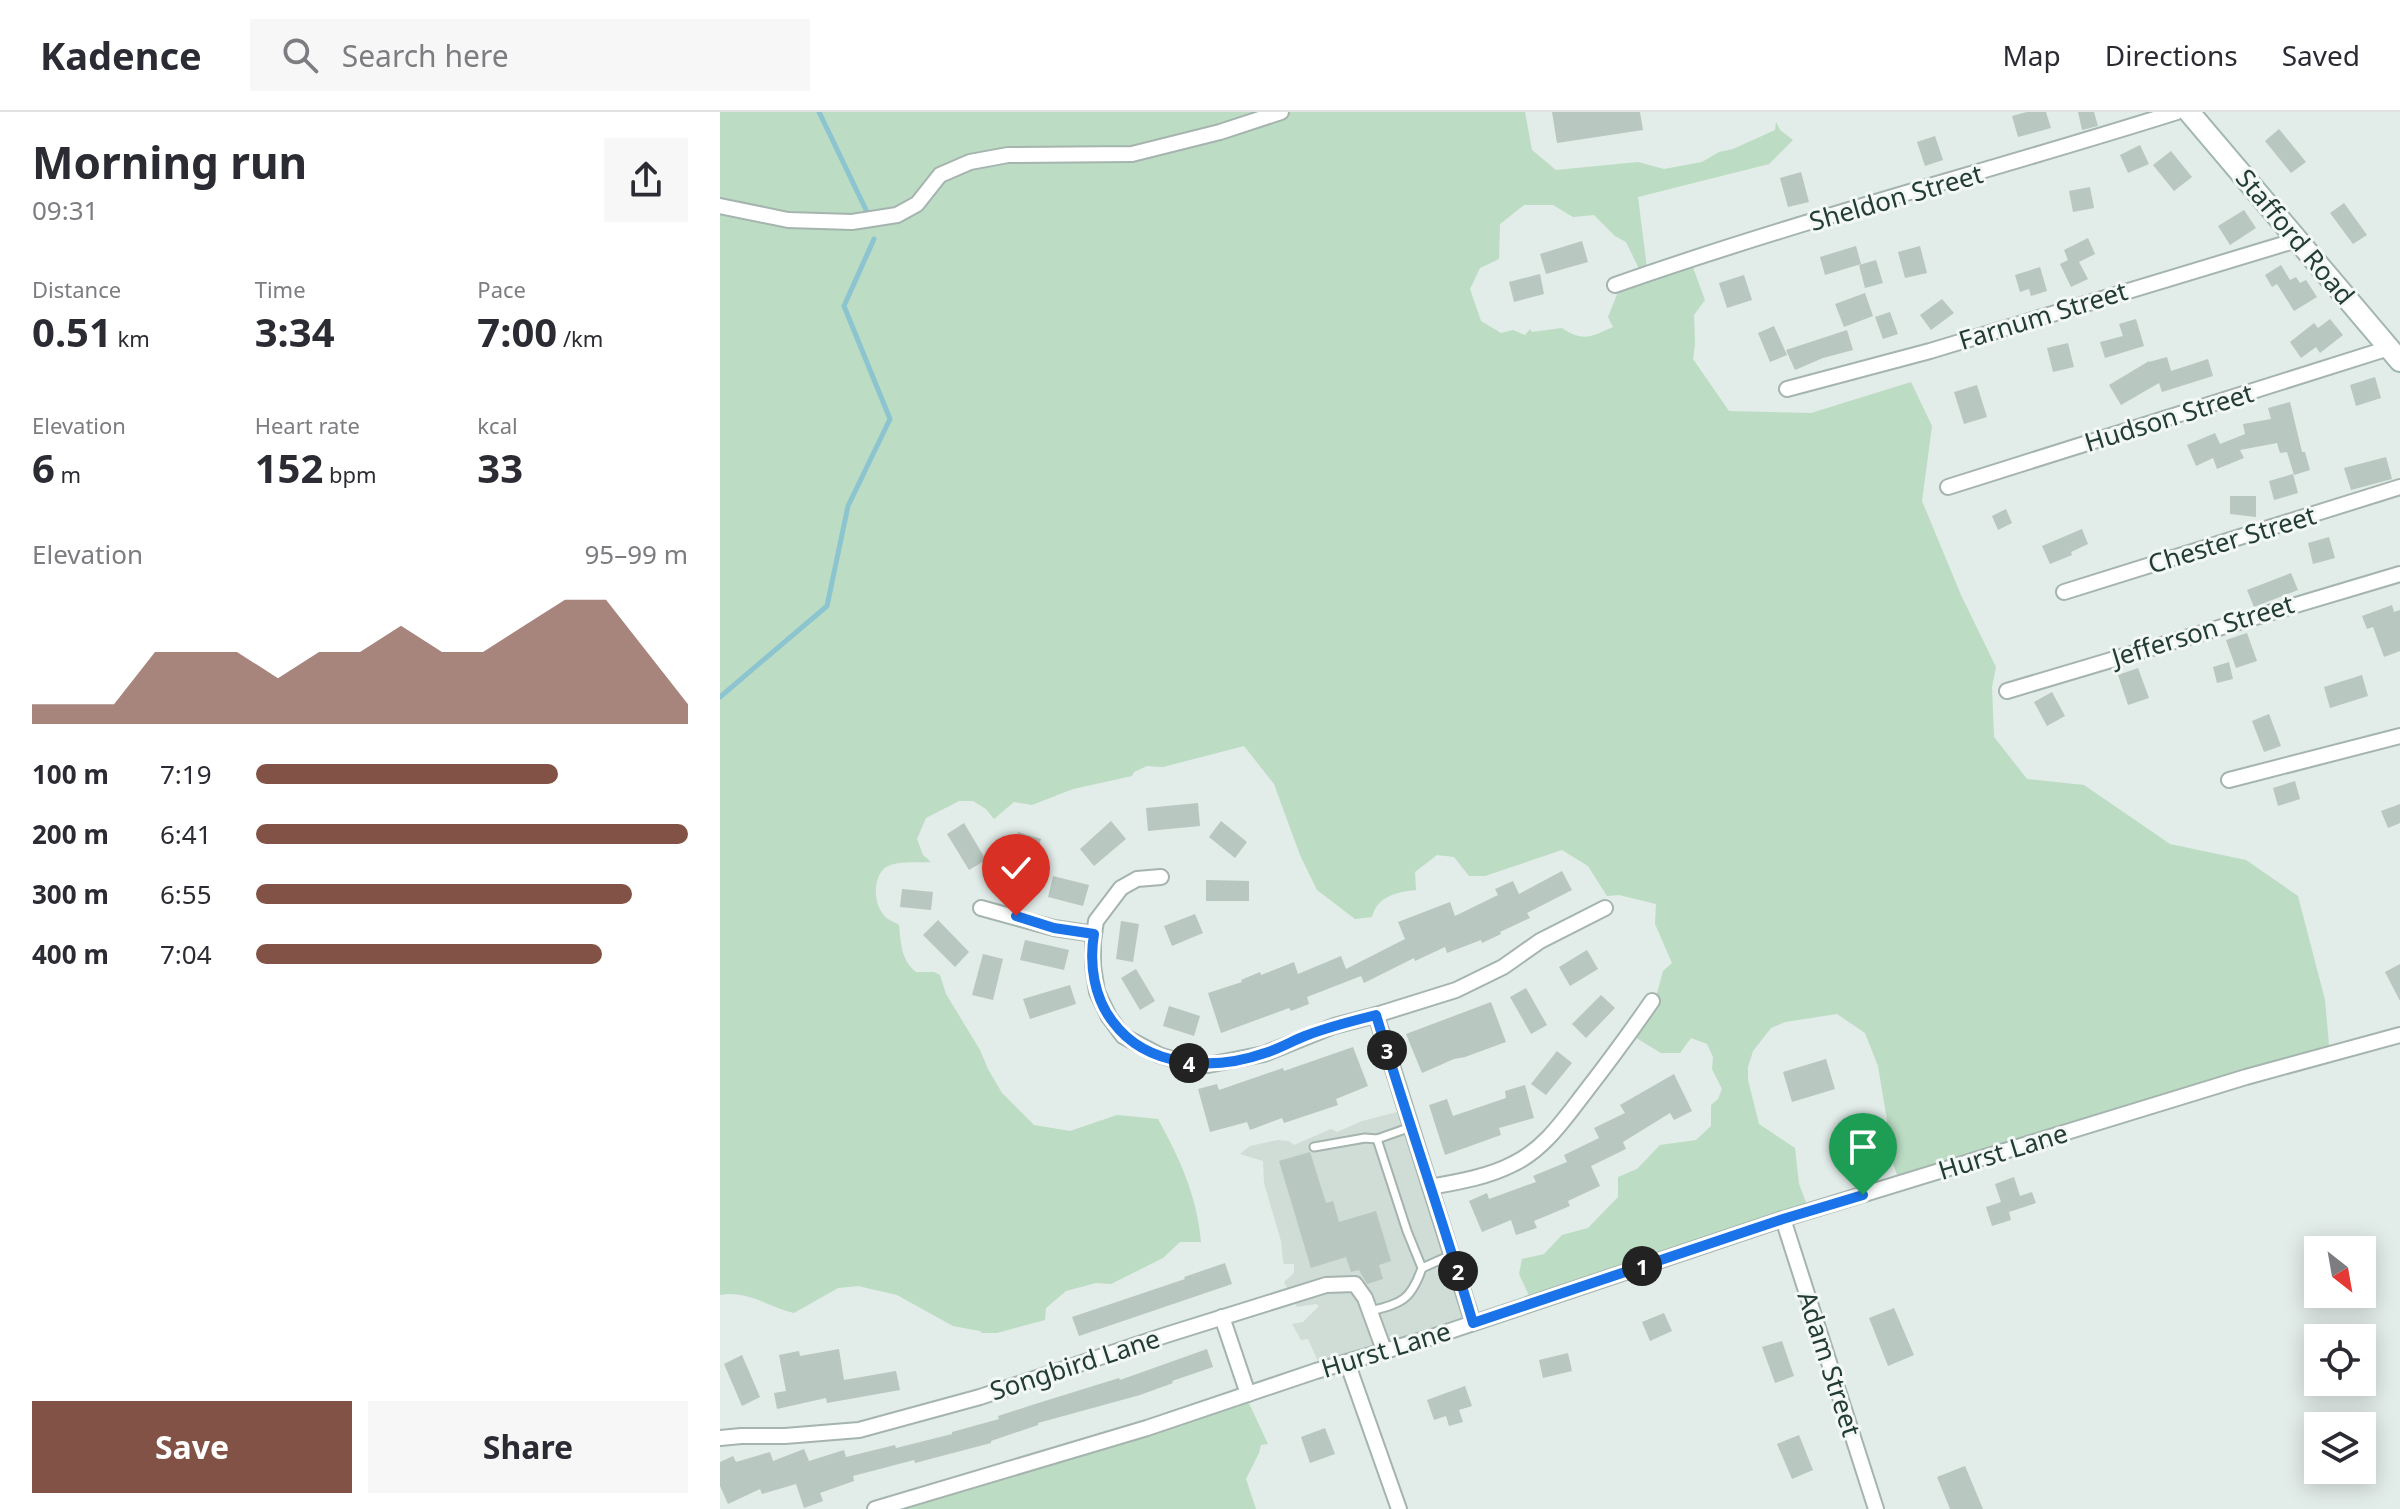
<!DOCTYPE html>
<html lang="en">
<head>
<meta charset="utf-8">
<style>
  :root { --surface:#fff; --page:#f7f7f7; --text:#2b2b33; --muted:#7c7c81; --line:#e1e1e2; --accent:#835246 }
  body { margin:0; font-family:"Noto Sans",sans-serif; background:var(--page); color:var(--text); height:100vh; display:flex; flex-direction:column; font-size:30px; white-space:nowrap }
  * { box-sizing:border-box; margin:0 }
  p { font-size:26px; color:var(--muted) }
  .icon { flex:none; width:44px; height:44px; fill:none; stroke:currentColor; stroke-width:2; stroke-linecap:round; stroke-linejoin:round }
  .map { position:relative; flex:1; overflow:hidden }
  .side { display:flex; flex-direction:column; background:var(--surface); width:720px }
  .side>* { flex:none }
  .needle { width:52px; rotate:149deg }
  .tools { position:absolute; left:1584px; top:1124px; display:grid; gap:16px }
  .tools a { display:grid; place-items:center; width:72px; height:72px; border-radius:0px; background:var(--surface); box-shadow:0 4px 20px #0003; font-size:40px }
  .pin { position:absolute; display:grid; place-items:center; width:68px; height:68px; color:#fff; margin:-82px -34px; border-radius:50% 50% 50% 0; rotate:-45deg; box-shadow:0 0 8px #0007 }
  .pin .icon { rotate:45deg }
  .km { position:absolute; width:40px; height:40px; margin:-20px; border-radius:50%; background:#222; color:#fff; font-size:22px; line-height:40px; text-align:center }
  .round { display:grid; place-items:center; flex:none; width:84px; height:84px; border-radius:0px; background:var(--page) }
  .headline { display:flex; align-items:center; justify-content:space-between; height:136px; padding:0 32px }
  h1 { font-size:44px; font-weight:700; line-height:60px }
  .stats { display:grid; grid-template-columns:repeat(3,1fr); gap:12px; height:136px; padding:8px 32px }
  .stats div { display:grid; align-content:center }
  .stats b { font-size:40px; font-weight:700 }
  .stats small { font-size:22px; font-weight:400 }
  .stats p { font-size:22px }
  .chart { height:224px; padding:16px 32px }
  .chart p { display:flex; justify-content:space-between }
  .chart svg { width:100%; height:144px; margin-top:8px; fill:var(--accent); opacity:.7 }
  .primary-button { display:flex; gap:16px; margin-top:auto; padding:16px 32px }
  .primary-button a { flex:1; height:92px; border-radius:0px; background:var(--accent); color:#fff; font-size:32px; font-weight:700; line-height:92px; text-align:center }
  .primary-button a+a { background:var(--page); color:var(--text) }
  ul { padding:0 32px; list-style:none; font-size:26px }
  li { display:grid; grid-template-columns:128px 96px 1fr; align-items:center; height:60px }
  li i { height:20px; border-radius:10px; background:var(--accent) }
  header { display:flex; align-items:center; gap:48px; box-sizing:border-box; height:112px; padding:0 40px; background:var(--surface); border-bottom:2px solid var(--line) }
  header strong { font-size:38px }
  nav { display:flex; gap:44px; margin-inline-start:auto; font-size:28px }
  .search { width:560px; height:72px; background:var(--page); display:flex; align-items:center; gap:20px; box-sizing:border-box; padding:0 28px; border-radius:0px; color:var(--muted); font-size:30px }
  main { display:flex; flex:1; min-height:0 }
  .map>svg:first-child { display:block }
  .built { fill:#d0dcd6 }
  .green { fill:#bcdcc4; fill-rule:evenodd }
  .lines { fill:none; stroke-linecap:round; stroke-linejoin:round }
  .stream { stroke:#8cc5cf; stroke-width:5 }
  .building { fill:#b8c7c0 }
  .lane-casing { stroke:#a5b4af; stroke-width:11 }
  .street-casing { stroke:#a5b4af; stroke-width:18 }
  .secondary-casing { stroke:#a1b7af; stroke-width:24 }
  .lane { stroke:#fff; stroke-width:7 }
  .street { stroke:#fff; stroke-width:14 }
  .secondary { stroke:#fff; stroke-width:20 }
  .route-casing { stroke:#fff; stroke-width:16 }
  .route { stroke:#1a73e8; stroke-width:10 }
  .labels { text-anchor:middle; stroke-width:6; stroke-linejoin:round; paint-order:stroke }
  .street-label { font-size:26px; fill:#233d35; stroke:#f3f8f6 }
</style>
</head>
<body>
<header>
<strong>Kadence</strong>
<div class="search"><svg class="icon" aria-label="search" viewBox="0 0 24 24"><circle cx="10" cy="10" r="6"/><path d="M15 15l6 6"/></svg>Search here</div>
<nav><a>Map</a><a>Directions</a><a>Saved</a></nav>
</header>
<main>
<section class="side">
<div class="headline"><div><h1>Morning run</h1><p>09:31</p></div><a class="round"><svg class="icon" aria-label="share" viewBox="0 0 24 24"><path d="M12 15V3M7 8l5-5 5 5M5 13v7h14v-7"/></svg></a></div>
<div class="stats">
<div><p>Distance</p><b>0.51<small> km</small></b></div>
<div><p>Time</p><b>3:34</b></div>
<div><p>Pace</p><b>7:00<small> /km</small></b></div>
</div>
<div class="stats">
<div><p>Elevation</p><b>6<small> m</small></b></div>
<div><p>Heart rate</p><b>152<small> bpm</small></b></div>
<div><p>kcal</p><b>33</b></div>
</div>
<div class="chart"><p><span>Elevation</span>95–99 m</p>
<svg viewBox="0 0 160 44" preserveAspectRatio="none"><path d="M0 44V38L10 38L20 38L30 22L40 22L50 22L60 30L70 22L80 22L90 14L100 22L110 22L120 14L130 6L140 6L150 22L160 38V44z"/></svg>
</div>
<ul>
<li><b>100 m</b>7:19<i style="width:70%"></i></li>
<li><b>200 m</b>6:41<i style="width:100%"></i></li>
<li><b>300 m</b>6:55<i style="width:87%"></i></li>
<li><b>400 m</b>7:04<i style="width:80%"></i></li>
</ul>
<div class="primary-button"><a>Save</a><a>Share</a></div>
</section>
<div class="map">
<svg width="1680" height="1397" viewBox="0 0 1680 1397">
  <rect width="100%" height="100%" fill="#e2ece8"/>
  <polygon class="built" points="685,998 756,1211 602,1258 588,1227 581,1228 572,1212 583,1210 599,1194 596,1192 577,1195 564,1170 574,1161 574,1152 564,1152 563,1149 561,1129 544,1071 543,1049 520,1042 530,1034 558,1028 569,1029 574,1033 611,1017 617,1020 642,1009"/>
  <g class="green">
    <path d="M0,0h805l7,38 24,20 82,-8 26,7 38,-7 17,-10 14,-3 42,-19 1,-8 4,8 13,10 -24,24 -131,33 9,71 44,-6 14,38 -11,15 1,29 -2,15 36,52 82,2 100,-31 21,44 -10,75 39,94 35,72 -4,20 2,50 33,42 57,6 86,59 76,16 52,36 27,104 5,56 -429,129 -13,-34 -1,-31 -9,-54 -13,-33 -28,-19 -52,8 -14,6 -18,23 -5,16v13l11,44 36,24 4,36 11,29 -277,91 -14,-30 3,-15 22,-5 18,-19 26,-7 30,-31v-20l19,-8 23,-24 36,-5 15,-14v-21l7,-6 4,-10 -10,-20 1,-12 -6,-13 -16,-6 -11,15h-19l-28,-17 23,-39 7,-26 9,-8 -17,-39 1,-20 -37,-9 -12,1 -19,-30 -26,-16 -77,26h-16l-15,-19 -17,-2 -22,17 1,18c-19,2 -39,6 -44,27l-17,2 -38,-29 -17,-35 -26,-71 -30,-38 -81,21 -16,-1 -13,6 -2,4 -59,13 -41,16 -18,-3 -20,17 -8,-10 -13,-8h-14l-33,17 -9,21 6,16 8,7c-13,1 -33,-2 -45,5 -13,9 -13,35 -3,47 3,5 11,8 16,11 2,19 2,35 17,47h18l6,3 6,19 34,56 8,19 14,24 32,32 36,6 47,-16 41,4c22,40 39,77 43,123h-21l-17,16 -52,26 -15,-1 -30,8 -20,17 -1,12 -48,13h-15l-2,-2 -27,-5 -56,-31 -39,-9 -20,2 -44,25c-26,-6 -46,-23 -74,-18zM804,93h29l20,12 21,-2 21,21 11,6 17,35 -23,10 -12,30 5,10c-22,10 -30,15 -51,1l-30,4 -2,-3 -5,6 -12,-5 -12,3 -20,-12 -11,-32 10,-21 19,-9 1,-35z"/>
    <polygon points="526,1285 548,1332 541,1333 539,1341 526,1367 536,1397 162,1397"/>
  </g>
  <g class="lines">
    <g class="stream">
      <polyline points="99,0 148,102"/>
      <polyline points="0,585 107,494 128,394 170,307 124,194 154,127"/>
    </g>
  </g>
  <g class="building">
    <polygon points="832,0 920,0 923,18 837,31"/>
    <polygon points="1307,0 1326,0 1331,16 1298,25 1292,4"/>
    <polygon points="1358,0 1374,0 1378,14 1362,18"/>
    <polygon points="1559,17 1586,50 1571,61 1545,29"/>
    <polygon points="1215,24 1223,48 1205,54 1197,30"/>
    <polygon points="1420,33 1429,52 1408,61 1400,43"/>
    <polygon points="1451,39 1472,65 1454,79 1433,53"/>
    <polygon points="1081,60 1089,90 1068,95 1060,66"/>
    <polygon points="1370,75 1374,96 1353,100 1349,79"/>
    <polygon points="1624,91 1647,123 1633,132 1610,101"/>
    <polygon points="1524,98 1536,116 1510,133 1498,114"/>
    <polygon points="1368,126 1375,142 1359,150 1368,167 1351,175 1340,152 1348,148 1344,138"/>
    <polygon points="862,129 868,150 826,162 820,142"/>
    <polygon points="1136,134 1141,152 1105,163 1100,145"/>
    <polygon points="1200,134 1207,161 1185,166 1178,140"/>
    <polygon points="1156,148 1163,171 1145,176 1139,153"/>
    <polygon points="1561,153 1570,168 1576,165 1580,171 1586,168 1597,185 1574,199 1557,172 1552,175 1545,163"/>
    <polygon points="1320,155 1327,179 1311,184 1309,177 1300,180 1295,163"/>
    <polygon points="820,162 824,182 794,190 789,170"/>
    <polygon points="1024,163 1032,188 1007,196 999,171"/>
    <polygon points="1145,181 1153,204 1124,215 1115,192"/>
    <polygon points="1222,187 1234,201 1211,218 1200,203"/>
    <polygon points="1170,200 1178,222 1163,227 1155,205"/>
    <polygon points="1416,207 1424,234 1385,246 1380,230 1403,224 1399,212"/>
    <polygon points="1610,207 1623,223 1600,241 1596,235 1581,246 1570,230 1594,211 1598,216"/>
    <polygon points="1054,214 1067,243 1050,250 1038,221"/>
    <polygon points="1127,218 1133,238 1103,246 1075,258 1066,238"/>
    <polygon points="1348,231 1354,255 1333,260 1327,236"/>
    <polygon points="1447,245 1451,259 1488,247 1493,264 1442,280 1439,271 1401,293 1389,273 1429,249 1429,250"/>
    <polygon points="1655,265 1661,286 1636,294 1630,273"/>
    <polygon points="1257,273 1267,305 1244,312 1234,280"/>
    <polygon points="1570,290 1582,340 1585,340 1590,358 1574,363 1567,340 1560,341 1557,331 1520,338 1524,346 1497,357 1493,346 1476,354 1467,333 1495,321 1500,332 1525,322 1523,312 1551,307 1548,296"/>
    <polygon points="1666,345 1672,367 1631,378 1624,356"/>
    <polygon points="1573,362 1578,381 1554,388 1549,369"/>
    <polygon points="1510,384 1536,384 1536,405 1510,402"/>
    <polygon points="1286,397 1292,411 1278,418 1272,404"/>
    <polygon points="1362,417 1368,432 1351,440 1352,443 1330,452 1322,434"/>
    <polygon points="1609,425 1615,446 1593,452 1588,431"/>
    <polygon points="1571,461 1578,478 1534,495 1527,478"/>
    <polygon points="1672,493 1674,500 1680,498 1680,539 1664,545 1653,515 1647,517 1642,504"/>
    <polygon points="1527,521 1537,549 1516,556 1506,528"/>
    <polygon points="1509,550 1513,567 1497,571 1493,555"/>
    <polygon points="1418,556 1429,586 1408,593 1398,563"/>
    <polygon points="1642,563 1648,584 1610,596 1604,575"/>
    <polygon points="1332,580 1345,604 1327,614 1314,590"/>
    <polygon points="1549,602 1561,634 1544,640 1532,609"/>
    <polygon points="1575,669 1580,687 1558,694 1553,676"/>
    <polygon points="478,691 480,714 428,719 426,696"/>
    <polygon points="1680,692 1680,711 1668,716 1661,699"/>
    <polygon points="391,709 406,727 374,754 360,737"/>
    <polygon points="501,709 527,730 515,746 489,725"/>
    <polygon points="244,711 266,748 249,758 227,722"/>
    <polygon points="298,720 321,727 308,769 284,762"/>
    <polygon points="842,759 852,778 807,801 810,806 780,820 781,822 762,831 761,828 727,841 725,835 695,849 694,846 644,871 641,864 587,885 589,892 571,899 569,896 501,921 488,881 522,870 521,868 540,860 541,863 574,850 578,862 621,844 626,857 685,827 678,810 730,790 735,804 778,783 775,777 793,769 799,782"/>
    <polygon points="333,764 369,773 363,794 328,785"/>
    <polygon points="486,768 529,769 529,789 486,789"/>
    <polygon points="182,777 213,780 211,798 180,795"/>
    <polygon points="475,802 483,821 452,834 444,814"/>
    <polygon points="218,808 249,840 235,855 203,823"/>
    <polygon points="401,809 419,812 413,850 396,847"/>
    <polygon points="305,828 349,838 344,858 300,848"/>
    <polygon points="867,838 878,857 850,874 839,855"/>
    <polygon points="263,842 283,847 273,888 252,883"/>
    <polygon points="1680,852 1680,889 1665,860"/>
    <polygon points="416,857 435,889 420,898 401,866"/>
    <polygon points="350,873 356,892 310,907 303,887"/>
    <polygon points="806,876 827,913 811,922 790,885"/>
    <polygon points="881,883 895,896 866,926 852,912"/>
    <polygon points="771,890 786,930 745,945 734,947 702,961 686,922"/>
    <polygon points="449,894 480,904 474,924 443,914"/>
    <polygon points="633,935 648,974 616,987 618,993 564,1011 562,1006 530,1018 527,1010 490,1020 478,977 497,972 499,978 563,956 564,959"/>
    <polygon points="837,939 852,951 826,983 811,972"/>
    <polygon points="1106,947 1115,977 1072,990 1063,960"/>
    <polygon points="954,962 972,999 954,1008 950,1001 903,1030 906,1037 871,1054 880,1074 848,1089 850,1094 814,1109 817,1116 796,1123 791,1108 762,1120 749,1089 767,1081 769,1087 816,1070 813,1064 847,1050 844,1043 879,1026 874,1016 905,1001 900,993"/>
    <polygon points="805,973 814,1006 779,1016 781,1023 725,1043 709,993 727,987 733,1004 786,986 785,979"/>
    <polygon points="590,1040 606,1091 613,1089 619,1110 656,1099 671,1149 659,1153 663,1167 647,1172 639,1158 631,1160 626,1145 591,1156 559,1049"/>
    <polygon points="1294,1065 1300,1084 1312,1080 1316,1091 1289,1100 1291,1108 1272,1114 1266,1095 1281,1090 1275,1072"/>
    <polygon points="505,1151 512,1172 359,1224 352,1205 465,1167 464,1165"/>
    <polygon points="1174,1196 1194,1243 1168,1254 1149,1206"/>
    <polygon points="944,1201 952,1219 930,1229 922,1210"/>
    <polygon points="1062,1229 1074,1264 1055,1271 1042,1235"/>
    <polygon points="119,1237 124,1268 176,1259 180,1278 107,1291 106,1286 57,1297 54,1281 66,1279 59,1243 79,1239 80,1244"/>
    <polygon points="487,1237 493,1255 452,1269 453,1271 420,1283 318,1311 318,1313 271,1329 271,1331 195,1351 194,1348 133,1364 134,1369 100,1381 103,1389 84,1396 76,1372 42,1382 40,1377 8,1392 0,1374 0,1350 13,1344 16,1350 50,1340 53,1349 84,1337 89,1349 124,1338 126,1345 175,1333 176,1336 232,1322 232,1320 279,1307 278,1304 312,1293 399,1266 400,1268"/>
    <polygon points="848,1241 852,1259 823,1266 819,1248"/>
    <polygon points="22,1243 40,1285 22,1294 4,1252"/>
    <polygon points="745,1274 752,1294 739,1298 743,1310 729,1314 726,1304 714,1308 707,1288"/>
    <polygon points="605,1316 615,1342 590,1351 581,1325"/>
    <polygon points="1079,1323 1093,1358 1072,1367 1057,1332"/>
    <polygon points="1245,1354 1263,1397 1230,1397 1217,1365"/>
  </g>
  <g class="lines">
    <g class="lane-casing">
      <g id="lane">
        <polyline points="691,1015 657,1027 687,1119 702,1156"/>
        <polyline points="594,1035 645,1026 657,1027"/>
        <path d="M651,1199c31,-8 40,-11 51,-43l29,-13"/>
      </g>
    </g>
    <g class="street-casing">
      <g id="street">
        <polyline points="0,94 68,108 132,110 177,103 197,92 220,63 250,50 288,43 412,42 500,20 561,0"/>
        <path d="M895,173c185,-65 375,-114 562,-173"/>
        <polyline points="1067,277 1210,239 1577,128"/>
        <polyline points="1228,375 1669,236"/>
        <polyline points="1344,480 1680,375"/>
        <polyline points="1287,579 1680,462"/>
        <polyline points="1509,668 1680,624"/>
        <polyline points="441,765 417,767 401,776 376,809 373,829 373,854 377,880 389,905 403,924 439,943 465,951 488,953 544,942 614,914 656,903 736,878 783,855 820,829 885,796"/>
        <polyline points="261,796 334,816 374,822"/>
        <polyline points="656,903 753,1211"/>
        <path d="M710,1075c28,-5 58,-10 83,-23 30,-14 50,-43 70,-69 24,-31 47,-62 69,-94"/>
        <polyline points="1063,1107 1156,1397"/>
        <polyline points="502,1205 528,1282"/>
        <polyline points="627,1250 679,1397"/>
        <polyline points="0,1326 21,1324 65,1324 139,1318 260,1285 446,1223 606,1173 635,1172 645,1186 664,1238"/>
        <polyline points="155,1397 427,1316 596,1259 709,1226 1063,1107 1526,965 1680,923"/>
      </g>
    </g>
    <g class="secondary-casing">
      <polyline id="secondary" points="1469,0 1680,249"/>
    </g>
    <use href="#lane" class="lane"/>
    <use href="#street" class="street"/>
    <use href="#secondary" class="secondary"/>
  </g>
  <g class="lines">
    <g class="route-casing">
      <path id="route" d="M296,804l38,12 40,6c-5,30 0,64 19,88 34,46 101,49 152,31 14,-4 27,-12 40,-17 23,-9 47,-15 71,-21 31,104 67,205 97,308l310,-104 80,-24"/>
    </g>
    <use href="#route" class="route"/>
  </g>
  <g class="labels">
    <g class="street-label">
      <text transform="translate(1176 86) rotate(-16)" y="9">Sheldon Street</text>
      <text transform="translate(1575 125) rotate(50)" y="9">Stafford Road</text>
      <text transform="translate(1323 204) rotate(-17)" y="9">Farnum Street</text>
      <text transform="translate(1449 306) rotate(-17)" y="9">Hudson Street</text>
      <text transform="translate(1512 428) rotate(-17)" y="9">Chester Street</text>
      <text transform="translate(1483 519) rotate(-17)" y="9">Jefferson Street</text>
      <text transform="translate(1283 1040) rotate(-17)" y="9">Hurst Lane</text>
      <text transform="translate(666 1238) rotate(-17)" y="9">Hurst Lane</text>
      <text transform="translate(1109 1252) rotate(72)" y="9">Adam Street</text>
      <text transform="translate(355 1253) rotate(-18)" y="9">Songbird Lane</text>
    </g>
  </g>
</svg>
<div class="tools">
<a><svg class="needle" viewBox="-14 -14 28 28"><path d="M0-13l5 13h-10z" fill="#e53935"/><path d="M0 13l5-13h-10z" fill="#7c7c81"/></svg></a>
<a><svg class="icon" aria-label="locate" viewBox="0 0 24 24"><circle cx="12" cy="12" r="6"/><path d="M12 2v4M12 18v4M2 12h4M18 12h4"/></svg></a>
<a><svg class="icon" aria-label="layers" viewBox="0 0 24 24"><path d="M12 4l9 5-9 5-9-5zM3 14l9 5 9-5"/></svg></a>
</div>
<div class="pin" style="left:1143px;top:1083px;background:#1e9e55"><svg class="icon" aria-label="arrive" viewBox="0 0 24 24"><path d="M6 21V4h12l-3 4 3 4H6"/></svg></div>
<div class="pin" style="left:296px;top:804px;background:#d93025"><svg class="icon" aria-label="check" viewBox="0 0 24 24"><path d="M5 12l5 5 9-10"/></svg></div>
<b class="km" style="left:922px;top:1154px">1</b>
<b class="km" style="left:738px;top:1159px">2</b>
<b class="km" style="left:667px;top:938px">3</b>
<b class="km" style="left:469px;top:951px">4</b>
</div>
</main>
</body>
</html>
